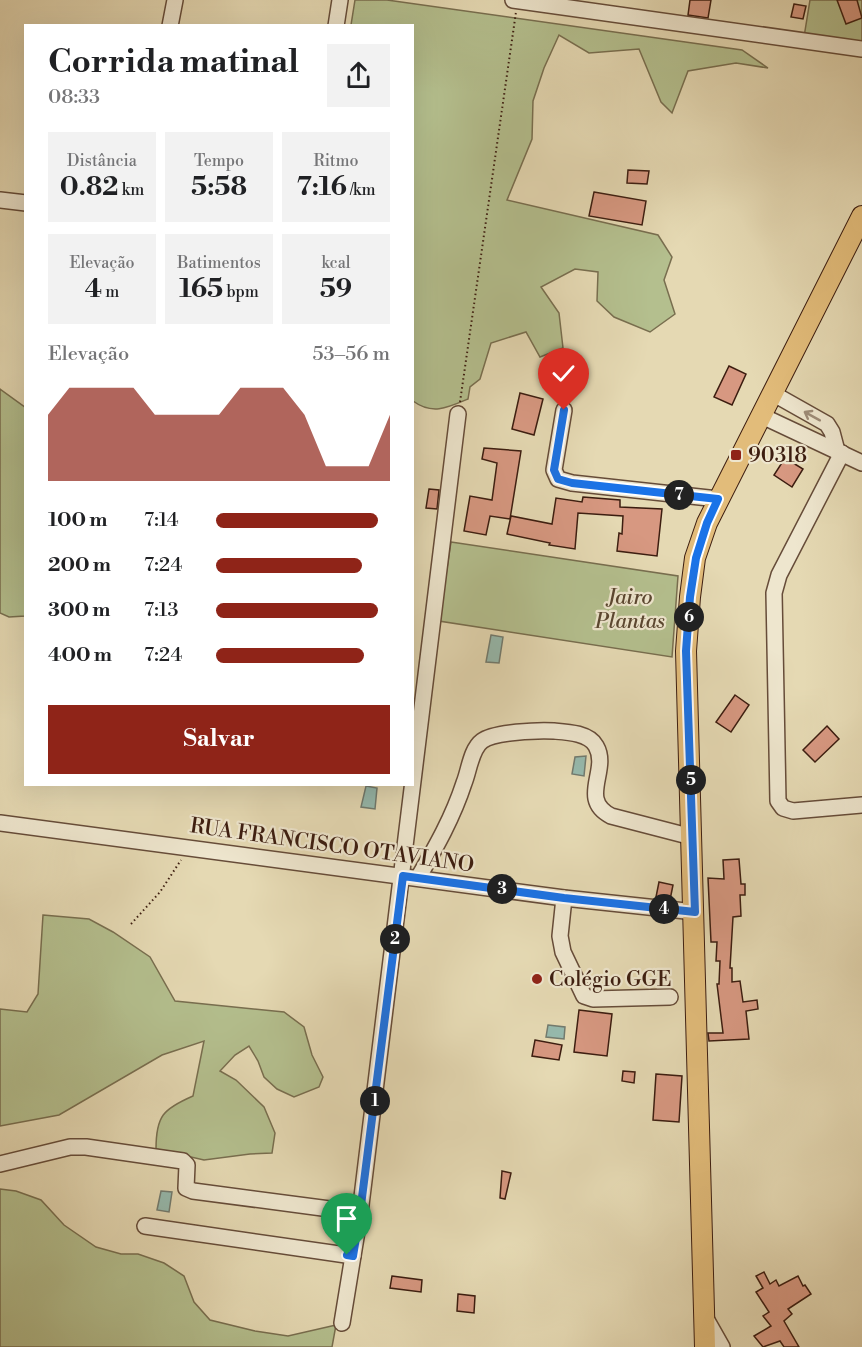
<!DOCTYPE html>
<html lang="pt">
<head>
<meta charset="utf-8">
<style>
  :root { --surface:#fff; --page:#f2f2f2; --text:#202124; --muted:#757577; --accent:#8f2418 }
  body { margin:0; font-family:"Libre Bodoni",serif; background:var(--page); color:var(--text); height:100vh; display:flex; flex-direction:column; font-size:22px; white-space:nowrap }
  * { box-sizing:border-box; margin:0 }
  p { font-size:20px; color:var(--muted) }
  .icon { flex:none; width:33px; height:33px; fill:none; stroke:currentColor; stroke-width:2; stroke-linecap:round; stroke-linejoin:round }
  .map { position:relative; flex:1; overflow:hidden }
  .panel { position:absolute; left:24px; top:24px; width:390px; height:762px; display:flex; flex-direction:column; background:var(--surface); border-radius:0px; box-shadow:0 6px 24px #0002 }
  .panel>* { flex:none }
  .pin { position:absolute; display:grid; place-items:center; width:51px; height:51px; color:#fff; margin:-62px -26px; border-radius:50% 50% 50% 0; rotate:-45deg; box-shadow:0 0 6px #0007 }
  .pin .icon { rotate:45deg }
  .km { position:absolute; width:30px; height:30px; margin:-15px; border-radius:50%; background:#222; color:#fff; font-size:16px; line-height:30px; text-align:center }
  .round { display:grid; place-items:center; flex:none; width:63px; height:63px; border-radius:0px; background:var(--page) }
  .head { display:flex; align-items:center; justify-content:space-between; height:102px; padding:0 24px }
  h1 { font-size:33px; font-weight:700; line-height:45px }
  .metrics { display:grid; grid-template-columns:repeat(3,1fr); gap:9px; height:102px; padding:6px 24px }
  .metrics div { display:grid; align-content:center; border-radius:0px; background:var(--page); text-align:center }
  .metrics b { font-size:26px; font-weight:700 }
  .metrics small { font-size:16px; font-weight:400 }
  .metrics p { font-size:16px }
  .chart { height:168px; padding:12px 24px }
  .chart p { display:flex; justify-content:space-between }
  .chart svg { width:100%; height:108px; margin-top:6px; fill:var(--accent); opacity:.7 }
  .cta { display:flex; gap:12px; margin-top:auto; padding:12px 24px }
  .cta a { flex:1; height:69px; border-radius:0px; background:var(--accent); color:#fff; font-size:24px; font-weight:700; line-height:69px; text-align:center }
  ul { padding:0 24px; list-style:none; font-size:20px }
  li { display:grid; grid-template-columns:96px 72px 1fr; align-items:center; height:45px }
  li i { height:15px; border-radius:8px; background:var(--accent) }
  .map>svg:first-child { display:block }
  .green { fill:#b4bf8e; stroke:#786e4f; stroke-width:1.5 }
  .water { fill:#96baae; stroke:#727b6f; stroke-width:1.5 }
  .building { fill:#d79881; stroke:#3c1d10; stroke-width:1.5 }
  .lines { fill:none; stroke-linecap:round; stroke-linejoin:round }
  .minor-casing { stroke:#664c39; stroke-width:18 }
  .major-casing { stroke:#3c1d10; stroke-width:22 }
  .path { stroke:#3c1d10; stroke-width:2; stroke-dasharray:1.5 3; stroke-linecap:butt }
  .minor { stroke:#eee6ce; stroke-width:15 }
  .major { stroke:#e2bc7a; stroke-width:20 }
  .oneway { stroke:#9e8c78 }
  .route-casing { stroke:#fff; stroke-width:12 }
  .route { stroke:#1a73e8; stroke-width:8 }
  .poi-dot { fill:#8f2418; stroke:#eee6ce; stroke-width:2 }
  .labels { text-anchor:middle; stroke-width:4.5; stroke-linejoin:round; paint-order:stroke }
  .poi-label { font-size:21px; fill:#3c1d10; stroke:#eee6ce; text-anchor:start }
  .park-label { font-size:21px; font-style:italic; fill:#5a4630; stroke:#eee6ce }
  .street-label { font-size:21px; fill:#3c1d10; stroke:#eee6ce }
</style>
</head>
<body>
<div class="map">
<svg width="862" height="1347" viewBox="0 0 862 1347">
  <rect width="100%" height="100%" fill="#e5d9b3"/>
  <filter id="stains"><feTurbulence type="fractalNoise" baseFrequency=".00333" numOctaves="4"/><feColorMatrix values="0 0 0 0 .2 0 0 0 0 .09 0 0 0 0 .02 0 0 0 .5 -.17"/></filter>
  <radialGradient id="worn" r=".72"><stop offset=".6" stop-color="#630" stop-opacity="0"/><stop offset="1" stop-color="#630" stop-opacity=".3"/></radialGradient>
  <g class="green">
    <path d="M355,0h32l355,50 26,18 -32,-5 -48,8 -16,42 -11,-11 -22,-53 -50,4 -30,-18 -15,33 -11,33 -1,38 -25,61 151,35 14,22 -8,23 11,34 -25,18 -36,-15 -17,-16 1,-29 -23,-3 -34,18 18,26 4,35 -23,9 -14,-25 -35,11 -11,36 -10,8 -2,12c-21,9 -36,16 -55,2l-1,-375 -61,-1z"/>
    <polygon points="810,0 862,0 862,44 804,37"/>
    <polygon points="0,389 26,408 25,616 9,617 0,613"/>
    <polygon points="451,542 678,576 672,657 439,621"/>
    <path d="M43,915l46,4 24,13 37,25 25,44 109,11 20,15 8,28 11,22 -4,10 -25,10 -17,-8 -13,-12 -6,-16 -9,-15 -14,9 -15,16 16,9 28,27 11,26 -3,20 -22,1 -46,6 -48,-11c0,-33 7,-40 37,-53l11,-55 -42,14 -103,60 -59,11v-117l27,3 11,-18z"/>
    <polygon points="0,1189 16,1191 41,1200 64,1225 96,1247 121,1254 138,1254 164,1263 184,1276 194,1302 210,1320 255,1331 288,1336 336,1325 332,1347 0,1347"/>
  </g>
  <g class="water">
    <polygon points="491,635 503,637 499,663 486,662"/>
    <polygon points="586,756 584,776 572,774 575,757"/>
    <polygon points="366,786 377,788 375,809 361,807"/>
    <polygon points="548,1025 565,1027 564,1039 546,1037"/>
    <polygon points="161,1191 172,1192 169,1212 157,1210"/>
  </g>
  <g class="building">
    <polygon points="690,0 711,0 708,18 688,15"/>
    <polygon points="837,0 857,0 862,18 846,24"/>
    <polygon points="794,4 806,6 803,19 791,17"/>
    <polygon points="628,170 649,171 647,184 627,183"/>
    <polygon points="594,192 646,201 642,225 589,216"/>
    <polygon points="729,366 746,374 732,405 714,397"/>
    <polygon points="520,393 543,399 534,435 512,429"/>
    <polygon points="484,448 521,451 510,519 490,516 486,535 464,531 470,496 492,500 497,463 482,459"/>
    <polygon points="785,458 803,469 792,487 774,475"/>
    <polygon points="429,489 439,490 437,509 426,508"/>
    <polygon points="583,497 620,500 620,507 662,509 657,556 617,551 619,533 622,534 623,516 578,513 575,549 549,545 550,543 507,534 511,516 552,524 556,498 582,502"/>
    <polygon points="735,695 749,705 731,732 716,722"/>
    <polygon points="827,726 839,739 815,762 803,750"/>
    <polygon points="739,859 741,884 745,884 745,895 740,895 741,916 733,917 730,968 732,968 732,982 740,981 743,1002 757,1000 758,1009 746,1011 749,1039 709,1041 708,1033 723,1033 717,984 719,984 720,961 716,961 717,942 711,942 708,878 724,879 723,860"/>
    <polygon points="659,882 673,885 670,900 656,897"/>
    <polygon points="579,1010 612,1014 607,1056 574,1052"/>
    <polygon points="535,1040 562,1045 559,1060 532,1056"/>
    <polygon points="623,1071 635,1072 634,1083 622,1081"/>
    <polygon points="656,1074 682,1076 679,1122 653,1120"/>
    <polygon points="502,1171 511,1173 505,1199 500,1198"/>
    <polygon points="764,1272 770,1284 776,1280 779,1286 798,1276 803,1286 805,1285 811,1294 788,1309 792,1314 784,1321 799,1347 784,1347 780,1341 763,1347 754,1336 771,1326 763,1316 769,1312 756,1292 763,1288 756,1276"/>
    <polygon points="392,1276 422,1280 421,1292 390,1288"/>
    <polygon points="458,1294 475,1296 474,1313 457,1311"/>
  </g>
  <g class="lines">
    <g class="minor-casing">
      <g id="minor">
        <polyline points="513,0 862,49"/>
        <polyline points="170,26 175,0"/>
        <polyline points="336,26 340,0"/>
        <polyline points="0,200 26,203"/>
        <polyline points="772,393 827,424 832,432 837,451"/>
        <polyline points="564,410 554,470 558,479 572,483 718,499"/>
        <polyline points="760,415 862,463"/>
        <polyline points="842,453 779,575 774,593 778,801 783,808 793,811 862,805"/>
        <polyline points="0,823 564,898 695,912"/>
        <path d="M418,878c18,-31 35,-61 46,-95 5,-12 7,-34 18,-42 11,-9 57,-11 72,-10 13,1 35,2 42,15 14,24 -18,53 15,70l81,21"/>
        <polyline points="564,898 560,936 563,952 584,996 593,999 670,997"/>
        <polyline points="0,1164 70,1147 86,1147 183,1161 187,1165 186,1188 193,1191 360,1213"/>
        <polyline points="145,1226 353,1256"/>
        <polyline points="705,1317 722,1347"/>
        <polyline points="342,1323 360,1213 458,414"/>
      </g>
    </g>
    <g class="major-casing">
      <polyline id="major" points="705,1347 686,651 690,597 695,558 707,523 862,216"/>
    </g>
    <g class="path">
      <polyline points="460,402 516,12"/>
      <polyline points="131,924 160,892 181,860"/>
    </g>
    <use href="#minor" class="minor"/>
    <use href="#major" class="major"/>
  </g>
  <defs><path id="oneway-shaft" d="M-6 0H5M1.5-3L5.5 0L1.5 3" fill="none" stroke-width="1.6" stroke-linecap="round" stroke-linejoin="round" transform="scale(1.5)"/></defs>
  <use class="oneway" href="#oneway-shaft" transform="translate(812 416) rotate(-151)"/>
  <g class="lines">
    <g class="route-casing">
      <polyline id="route" points="347,1255 353,1256 360,1213 403,876 564,898 695,912 686,651 690,597 696,558 707,523 718,499 572,483 558,479 554,470 564,410"/>
    </g>
    <use href="#route" class="route"/>
  </g>
  <g class="poi-dot">
    <rect x="730" y="449" width="12" height="12" rx="3"/>
    <circle cx="537" cy="979" r="6"/>
  </g>
  <g class="labels">
    <g class="poi-label">
      <text x="748" y="462">90318</text>
      <text x="549" y="986">Colégio GGE</text>
    </g>
    <g class="park-label">
      <text x="630" y="604">Jairo<tspan x="630" dy="24">Plantas</tspan></text>
    </g>
    <g class="street-label">
      <text transform="translate(332 845) rotate(8)" y="7">RUA FRANCISCO OTAVIANO</text>
    </g>
  </g>
  <rect width="100%" height="100%" filter="url(#stains)"/>
  <rect width="100%" height="100%" fill="url(#worn)"/>
</svg>
<div class="pin" style="left:347px;top:1255px;background:#1e9e55"><svg class="icon" aria-label="arrive" viewBox="0 0 24 24"><path d="M6 21V4h12l-3 4 3 4H6"/></svg></div>
<div class="pin" style="left:564px;top:410px;background:#d93025"><svg class="icon" aria-label="check" viewBox="0 0 24 24"><path d="M5 12l5 5 9-10"/></svg></div>
<b class="km" style="left:375px;top:1101px">1</b>
<b class="km" style="left:395px;top:939px">2</b>
<b class="km" style="left:502px;top:889px">3</b>
<b class="km" style="left:664px;top:909px">4</b>
<b class="km" style="left:691px;top:780px">5</b>
<b class="km" style="left:689px;top:617px">6</b>
<b class="km" style="left:679px;top:495px">7</b>
<section class="panel">
<div class="head"><div><h1>Corrida matinal</h1><p>08:33</p></div><a class="round"><svg class="icon" aria-label="share" viewBox="0 0 24 24"><path d="M12 15V3M7 8l5-5 5 5M5 13v7h14v-7"/></svg></a></div>
<div class="metrics">
<div><p>Distância</p><b>0.82<small> km</small></b></div>
<div><p>Tempo</p><b>5:58</b></div>
<div><p>Ritmo</p><b>7:16<small> /km</small></b></div>
</div>
<div class="metrics">
<div><p>Elevação</p><b>4<small> m</small></b></div>
<div><p>Batimentos</p><b>165<small> bpm</small></b></div>
<div><p>kcal</p><b>59</b></div>
</div>
<div class="chart"><p><span>Elevação</span>53–56 m</p>
<svg viewBox="0 0 160 44" preserveAspectRatio="none"><path d="M0 44V17L10 6L20 6L30 6L40 6L50 17L60 17L70 17L80 17L90 6L100 6L110 6L120 17L130 38L140 38L150 38L160 17V44z"/></svg>
</div>
<ul>
<li><b>100 m</b>7:14<i style="width:93%"></i></li>
<li><b>200 m</b>7:24<i style="width:84%"></i></li>
<li><b>300 m</b>7:13<i style="width:93%"></i></li>
<li><b>400 m</b>7:24<i style="width:85%"></i></li>
</ul>
<div class="cta"><a>Salvar</a></div>
</section>
</div>
</body>
</html>
